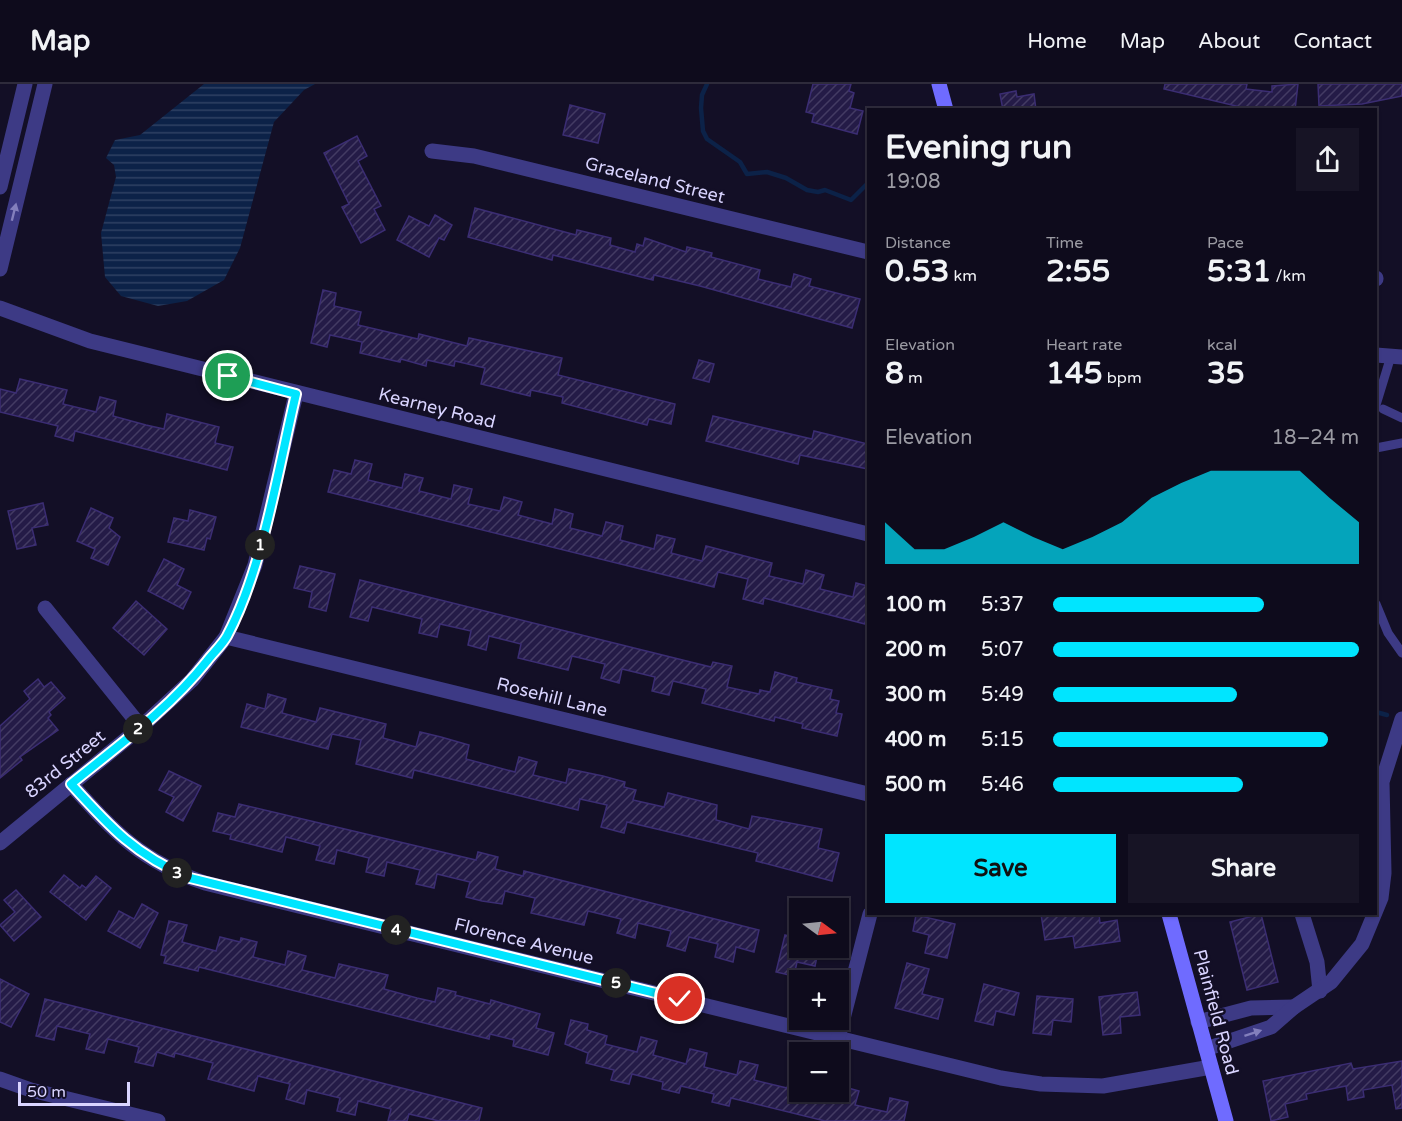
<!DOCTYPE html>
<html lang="en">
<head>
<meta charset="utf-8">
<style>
  :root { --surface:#0e0b1c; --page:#171425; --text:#f1f3f6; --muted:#9b9ba3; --line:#2e2b3b; --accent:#00e5ff }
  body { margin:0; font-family:"Varela Round",sans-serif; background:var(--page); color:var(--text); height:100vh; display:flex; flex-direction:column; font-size:22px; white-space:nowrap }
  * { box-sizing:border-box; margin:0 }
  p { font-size:20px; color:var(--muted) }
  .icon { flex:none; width:33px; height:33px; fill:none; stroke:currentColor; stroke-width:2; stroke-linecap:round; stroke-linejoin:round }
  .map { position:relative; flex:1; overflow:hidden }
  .sheet { position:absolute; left:867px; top:24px; width:510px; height:807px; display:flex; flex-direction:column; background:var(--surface); border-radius:0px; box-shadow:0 2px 4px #0004,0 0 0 2px var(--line) }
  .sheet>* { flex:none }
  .needle { width:39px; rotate:105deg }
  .buttons { position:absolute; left:789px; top:814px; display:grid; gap:12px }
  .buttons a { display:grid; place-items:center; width:60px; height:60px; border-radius:0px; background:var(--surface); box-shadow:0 2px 4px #0004,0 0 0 2px var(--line); font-size:30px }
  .scale { position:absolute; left:18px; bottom:15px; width:112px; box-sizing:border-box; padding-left:6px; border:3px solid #d9d4ff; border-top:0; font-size:16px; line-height:21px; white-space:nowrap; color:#d9d4ff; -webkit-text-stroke:4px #130f26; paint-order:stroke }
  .pin { position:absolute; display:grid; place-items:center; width:51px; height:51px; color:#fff; margin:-26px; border:3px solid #fff; border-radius:50%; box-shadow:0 2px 6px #0007 }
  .km { position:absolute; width:30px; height:30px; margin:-15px; border-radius:50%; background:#222; color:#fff; font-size:16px; line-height:30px; text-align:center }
  .round { display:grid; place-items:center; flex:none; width:63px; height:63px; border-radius:0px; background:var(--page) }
  .head { display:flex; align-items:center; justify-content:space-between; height:102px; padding:0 18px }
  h1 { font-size:33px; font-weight:700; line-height:45px }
  .figures { display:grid; grid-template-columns:repeat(3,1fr); gap:9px; height:102px; padding:6px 18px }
  .figures div { display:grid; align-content:center }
  .figures b { font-size:30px; font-weight:700 }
  .figures small { font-size:16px; font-weight:400 }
  .figures p { font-size:16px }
  .chart { height:168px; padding:12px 18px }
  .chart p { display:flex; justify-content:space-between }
  .chart svg { width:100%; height:108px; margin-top:6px; fill:var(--accent); opacity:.7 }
  .cta { display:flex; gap:12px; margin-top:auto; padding:12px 18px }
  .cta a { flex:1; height:69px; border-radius:0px; background:var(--accent); color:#111; font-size:24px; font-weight:700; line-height:69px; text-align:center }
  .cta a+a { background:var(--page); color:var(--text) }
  ul { padding:0 18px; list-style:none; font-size:20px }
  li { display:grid; grid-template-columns:96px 72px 1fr; align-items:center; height:45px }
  li i { height:15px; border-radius:8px; background:var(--accent) }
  header { display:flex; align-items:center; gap:36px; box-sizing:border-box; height:84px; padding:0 30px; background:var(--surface); border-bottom:2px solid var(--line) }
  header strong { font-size:28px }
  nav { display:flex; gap:33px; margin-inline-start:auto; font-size:21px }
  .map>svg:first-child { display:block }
  .water { fill:url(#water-rules) }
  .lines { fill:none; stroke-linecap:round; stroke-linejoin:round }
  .stream { stroke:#0c2248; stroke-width:4.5 }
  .building { fill:url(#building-hatch); stroke:#3b2d73; stroke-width:1.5 }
  .lane { stroke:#3d3a85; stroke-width:9 }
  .street { stroke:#3d3a85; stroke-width:15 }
  .secondary { stroke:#6f6bff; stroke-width:15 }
  .oneway { fill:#837fbc }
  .route-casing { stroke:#fff; stroke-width:12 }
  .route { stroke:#00e5ff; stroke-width:8 }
  .labels { text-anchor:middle; stroke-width:5; stroke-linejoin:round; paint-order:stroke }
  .street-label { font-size:18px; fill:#d9d4ff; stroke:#130f26 }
</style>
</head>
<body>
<header>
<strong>Map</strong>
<nav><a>Home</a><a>Map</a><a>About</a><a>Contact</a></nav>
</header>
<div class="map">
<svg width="1402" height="1037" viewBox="0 0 1402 1037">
  <defs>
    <pattern id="water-rules" width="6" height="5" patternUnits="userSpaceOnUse" patternTransform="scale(1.5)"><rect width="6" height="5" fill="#0c2248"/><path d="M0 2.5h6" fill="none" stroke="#2f4163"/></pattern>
    <pattern id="building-hatch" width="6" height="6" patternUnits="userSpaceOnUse" patternTransform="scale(1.5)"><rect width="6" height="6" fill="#241b47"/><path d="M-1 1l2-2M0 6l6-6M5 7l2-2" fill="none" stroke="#433b63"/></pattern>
  </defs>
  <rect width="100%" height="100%" fill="#130f26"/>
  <polygon class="water" points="204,0 315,0 304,6 274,38 240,164 224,196 187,217 158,222 121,212 105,193 101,149 116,93 114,81 106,74 115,56 140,51"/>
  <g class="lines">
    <g class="stream">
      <polyline points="707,0 702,11 701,24 703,47 707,55 740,78 747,90 767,88 786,94 807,106 818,108 825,106 851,116 868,99"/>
      <polyline points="1376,628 1387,631"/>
    </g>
  </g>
  <g class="building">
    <polygon points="813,0 851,0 849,7 854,9 850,24 863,27 857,50 812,38 814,30 806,28"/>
    <polygon points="1165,0 1247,0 1246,5 1272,8 1272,2 1298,0 1295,26 1253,26 1164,5"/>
    <polygon points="1318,0 1402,0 1402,12 1362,20 1319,22"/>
    <polygon points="1016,7 1017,13 1034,10 1036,26 1003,26 1000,10"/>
    <polygon points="570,21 605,30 598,59 563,51"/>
    <polygon points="357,52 367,72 358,77 381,122 374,125 385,146 361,159 342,123 349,120 324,69"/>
    <polygon points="475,124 576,151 577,146 611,154 610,161 635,168 637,160 643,162 645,154 686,168 687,163 712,169 711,173 760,186 758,195 791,203 794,190 811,195 809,202 860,215 852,244 700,202 654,191 653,196 553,171 552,176 468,153"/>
    <polygon points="435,131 452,141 444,156 439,154 429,173 397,156 409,132 429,142"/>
    <polygon points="323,206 336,209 334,222 361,228 358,241 418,255 419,250 467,262 469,254 562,274 558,291 675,320 671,340 649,335 647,341 562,319 563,313 531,306 530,312 481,300 485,284 455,277 454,282 427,276 426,282 401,275 400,278 360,269 362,258 330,251 327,263 311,259"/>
    <polygon points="699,276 714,280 709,298 693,294"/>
    <polygon points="20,295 67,306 63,320 96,328 100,313 116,317 113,332 146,341 164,345 167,330 219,343 215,359 233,363 227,386 75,347 73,357 55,352 58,342 0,328 0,305 16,309"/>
    <polygon points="713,332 812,355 814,347 868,360 868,385 800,371 798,380 706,357"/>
    <polygon points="355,376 372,380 368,396 402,404 405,390 423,394 419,407 451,415 454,401 472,405 468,420 500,427 504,413 522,418 518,431 552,440 555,425 573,430 570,444 602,452 606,438 623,442 620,456 654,465 657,451 675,455 671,469 702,477 706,462 772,479 769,492 803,500 806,486 824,491 820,505 853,513 856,499 868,502 868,525 865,540 764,514 763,520 743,515 748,495 718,488 714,503 328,408 334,386 351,390"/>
    <polygon points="43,419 48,441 32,444 36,461 17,465 8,427"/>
    <polygon points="91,424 113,434 109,444 120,453 108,481 91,474 95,465 77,457"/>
    <polygon points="190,426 216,433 210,455 207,454 204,466 168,458 174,434 188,437"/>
    <polygon points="164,475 184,485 177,501 191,508 183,525 148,507"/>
    <polygon points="300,482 335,490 326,527 309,523 312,508 294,504"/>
    <polygon points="360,496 711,583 713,578 732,582 727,603 759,610 760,606 770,608 775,588 797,594 796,598 832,606 830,615 839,617 836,629 842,630 837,652 802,644 803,640 775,633 774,637 702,619 706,605 673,597 669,611 652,607 655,593 622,585 619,599 601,594 605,580 572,572 568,586 518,574 521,560 489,552 486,566 468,561 471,547 440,540 437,553 419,549 422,535 372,523 368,537 350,533"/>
    <polygon points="136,517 167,545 144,571 113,544"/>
    <polygon points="38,595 44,603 51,598 65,614 49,628 51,631 48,634 58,646 20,673 22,676 0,694 0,642 30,615 24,607"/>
    <polygon points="268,610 286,615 282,629 316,638 320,624 386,640 383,654 416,663 420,648 441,653 469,661 466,675 515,688 519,673 537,678 533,691 566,699 569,685 603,692 625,698 624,703 636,706 633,716 664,723 668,709 717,721 716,736 749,745 752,732 822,745 818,764 839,769 832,797 756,777 758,769 627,738 624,749 601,743 607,721 580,715 578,726 414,686 412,694 356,680 361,656 332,650 328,665 241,643 247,620 265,625"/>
    <polygon points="169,687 201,702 183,737 166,728 174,713 159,706"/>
    <polygon points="239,720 476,776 478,768 498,773 495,785 523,792 524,787 759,846 754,868 736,863 733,878 715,873 718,860 689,853 685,867 667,862 671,847 638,839 635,854 617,849 621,835 588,827 584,841 531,829 535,814 505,807 502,820 482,817 466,813 470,798 437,790 434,804 416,800 420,786 387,778 384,792 366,788 369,774 337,766 334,780 316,776 320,762 286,753 282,768 230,755 231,751 213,747 218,729 235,733"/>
    <polygon points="64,791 80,804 82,801 86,804 96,792 111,804 86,836 50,808"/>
    <polygon points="16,806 41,833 14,857 0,841 15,828 4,816"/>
    <polygon points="142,820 158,829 140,864 108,847 119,827 134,835"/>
    <polygon points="1041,830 1099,830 1100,839 1117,836 1120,857 1075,864 1073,852 1045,856"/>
    <polygon points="1261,830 1278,898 1247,906 1230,838"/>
    <polygon points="916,831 955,840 947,874 925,869 929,851 913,847"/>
    <polygon points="169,837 187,841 182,858 216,867 220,853 240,858 241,854 257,858 253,873 285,881 288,867 306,872 302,886 335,894 339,880 388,891 384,905 417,914 435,918 438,904 456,908 455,911 490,920 491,916 540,930 536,944 554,949 548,971 513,962 514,956 490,950 489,955 199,883 198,887 164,879 166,872 161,871"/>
    <polygon points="785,851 800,855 800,864 819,864 815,882 797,878 794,892 776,888"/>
    <polygon points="907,879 929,885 922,910 943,915 938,935 895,924"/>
    <polygon points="0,895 29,910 11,943 0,938"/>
    <polygon points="984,900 1019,909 1014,931 996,927 993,941 975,937"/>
    <polygon points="1137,908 1140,931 1120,933 1121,949 1103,951 1099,913"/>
    <polygon points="1037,912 1073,915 1071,938 1053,936 1051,951 1033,949"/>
    <polygon points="45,915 482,1024 479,1037 439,1037 409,1030 407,1037 388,1037 391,1025 358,1017 355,1031 337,1027 340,1014 307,1006 304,1020 286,1015 290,1000 258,992 254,1007 208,995 213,979 175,969 174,973 157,968 153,982 135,978 139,963 108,955 104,969 86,965 90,950 57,942 54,956 36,952"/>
    <polygon points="571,936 588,940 587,946 607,952 605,960 637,968 641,953 657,957 653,971 686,980 690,965 707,969 704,983 737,991 740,977 758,981 754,996 787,1004 796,971 800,972 800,1008 837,1017 841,1002 859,1007 855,1021 887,1028 890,1014 908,1018 904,1037 825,1037 731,1014 729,1022 712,1018 714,1010 681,1002 679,1009 662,1005 663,998 632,990 629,1000 611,996 614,986 586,979 588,969 565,960"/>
    <polygon points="1402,977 1402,1024 1396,1025 1392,1001 1363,1006 1364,1013 1348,1016 1346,1002 1306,1010 1307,1015 1285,1020 1288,1033 1271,1037 1263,997 1351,979 1353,985"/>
  </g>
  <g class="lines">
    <g class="lane">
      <polyline points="1376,321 1391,272"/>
      <polyline points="1383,325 1402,334"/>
      <polyline points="1376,364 1402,359"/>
      <polyline points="1376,520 1388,549 1402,569"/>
    </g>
    <g class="street">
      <polyline points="432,67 474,72 868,168"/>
      <polyline points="0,103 25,0"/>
      <polyline points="0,185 45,0"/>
      <polyline points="1376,195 1376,194"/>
      <polyline points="0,224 90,257 868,450"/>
      <polyline points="1376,271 1402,273"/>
      <polyline points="45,524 141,643"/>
      <polyline points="226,553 868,710"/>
      <path d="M71,700c43,48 71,78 134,99l796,195 40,6 62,2 108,-19"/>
      <polyline points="0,759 141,643 192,596 226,553 255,481 296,310"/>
      <polyline points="1302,830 1317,878 1320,907"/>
      <polyline points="1198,938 1251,924 1294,923"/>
      <polyline points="838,954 870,830"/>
      <polyline points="1206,965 1271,943 1294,923 1331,898 1362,860 1381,814 1384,789 1382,698 1402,635"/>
      <polyline points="0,995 31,1006 158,1037"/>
    </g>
    <g class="secondary">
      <polyline points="939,0 946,26"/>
      <polyline points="1169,830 1226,1037"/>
    </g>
  </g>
  <defs><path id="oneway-solid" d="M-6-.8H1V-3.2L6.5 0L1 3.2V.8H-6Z" transform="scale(1.5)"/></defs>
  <g class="oneway">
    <use href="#oneway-solid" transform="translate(14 128) rotate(-76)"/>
    <use href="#oneway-solid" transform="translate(1253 949) rotate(-18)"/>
  </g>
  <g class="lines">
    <g class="route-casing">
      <path id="route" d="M228,292l68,18c-18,75 -33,175 -69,242 -5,9 -14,17 -20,25 -38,48 -88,84 -136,123 39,43 64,71 119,94l490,121"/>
    </g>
    <use href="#route" class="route"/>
  </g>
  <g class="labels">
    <g class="street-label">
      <text transform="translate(655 96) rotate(14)" y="6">Graceland Street</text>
      <text transform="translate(437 324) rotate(14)" y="6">Kearney Road</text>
      <text transform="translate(552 613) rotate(14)" y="6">Rosehill Lane</text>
      <text transform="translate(65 680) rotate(-39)" y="6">83rd Street</text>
      <text transform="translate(524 857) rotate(14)" y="6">Florence Avenue</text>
      <text transform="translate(1216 928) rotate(75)" y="6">Plainfield Road</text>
    </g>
  </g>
</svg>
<div class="buttons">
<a><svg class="needle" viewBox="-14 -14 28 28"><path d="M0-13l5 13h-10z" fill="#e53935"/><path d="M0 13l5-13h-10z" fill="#9b9ba3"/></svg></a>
<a>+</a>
<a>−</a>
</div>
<div class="scale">50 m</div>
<div class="pin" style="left:228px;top:292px;background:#1e9e55"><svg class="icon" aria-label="arrive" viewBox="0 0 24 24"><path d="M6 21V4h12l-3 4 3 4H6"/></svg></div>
<div class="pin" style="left:680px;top:915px;background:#d93025"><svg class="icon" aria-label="check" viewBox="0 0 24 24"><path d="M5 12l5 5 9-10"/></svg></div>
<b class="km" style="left:260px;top:461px">1</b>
<b class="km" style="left:138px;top:645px">2</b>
<b class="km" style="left:177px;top:789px">3</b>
<b class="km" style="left:396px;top:846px">4</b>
<b class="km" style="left:616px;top:899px">5</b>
<section class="sheet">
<div class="head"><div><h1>Evening run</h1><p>19:08</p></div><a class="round"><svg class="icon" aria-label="share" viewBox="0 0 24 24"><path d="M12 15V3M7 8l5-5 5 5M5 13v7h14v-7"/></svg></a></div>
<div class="figures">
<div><p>Distance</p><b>0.53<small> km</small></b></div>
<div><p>Time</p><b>2:55</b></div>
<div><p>Pace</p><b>5:31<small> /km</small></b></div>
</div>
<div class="figures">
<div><p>Elevation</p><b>8<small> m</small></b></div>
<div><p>Heart rate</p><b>145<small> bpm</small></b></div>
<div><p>kcal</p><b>35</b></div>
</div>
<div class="chart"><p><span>Elevation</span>18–24 m</p>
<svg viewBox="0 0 160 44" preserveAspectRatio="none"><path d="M0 44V27L10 38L20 38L30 33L40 27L50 33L60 38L70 33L80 27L90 17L100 11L110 6L120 6L130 6L140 6L150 17L160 27V44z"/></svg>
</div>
<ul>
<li><b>100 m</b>5:37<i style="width:69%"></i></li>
<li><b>200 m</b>5:07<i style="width:100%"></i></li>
<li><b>300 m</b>5:49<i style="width:60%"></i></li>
<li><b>400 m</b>5:15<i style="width:90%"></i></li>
<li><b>500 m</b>5:46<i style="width:62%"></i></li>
</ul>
<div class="cta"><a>Save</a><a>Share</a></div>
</section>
</div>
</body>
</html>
